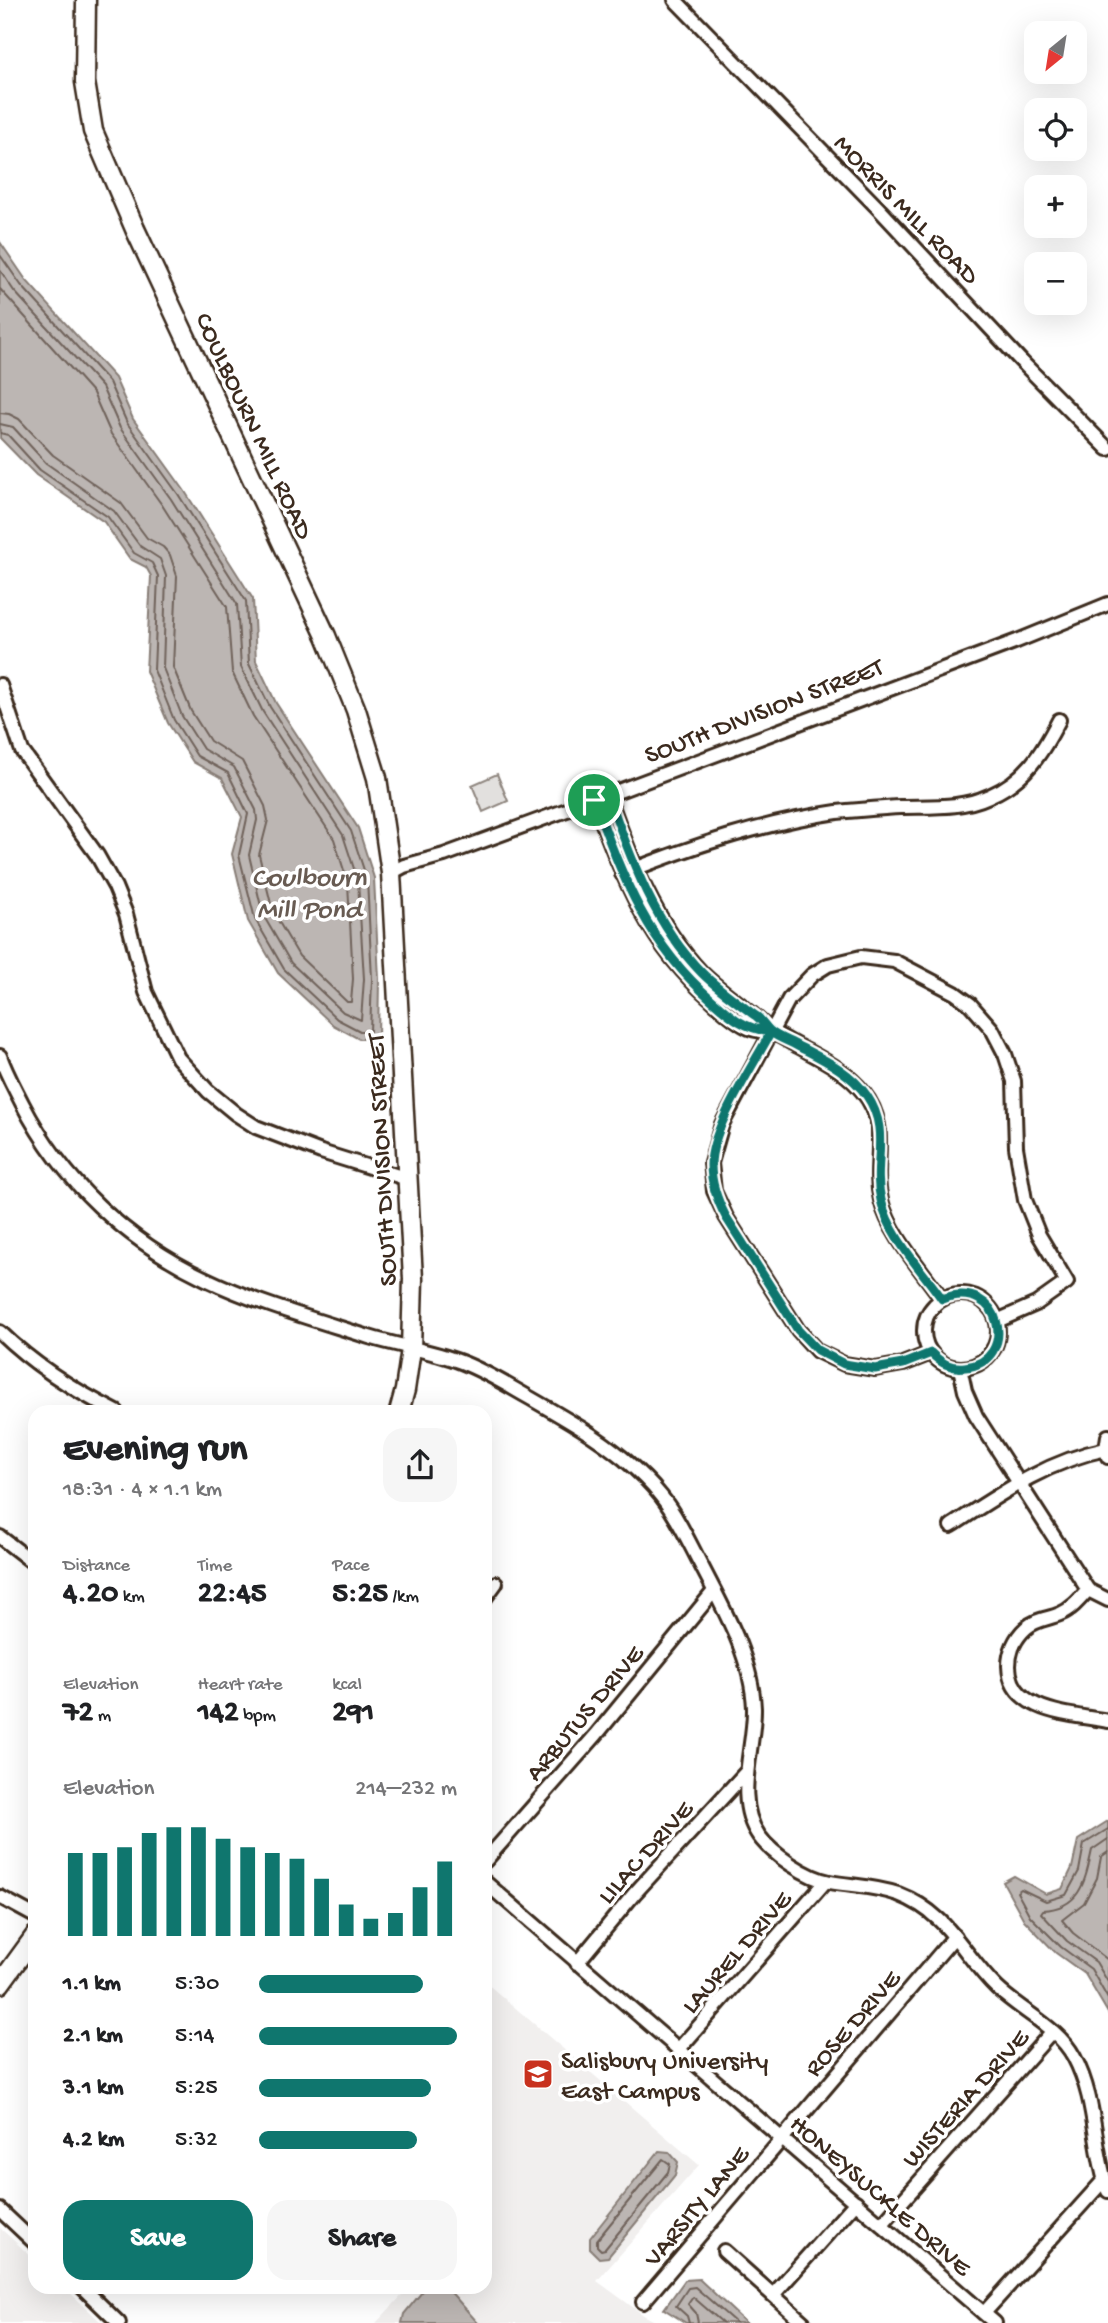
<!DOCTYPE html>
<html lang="en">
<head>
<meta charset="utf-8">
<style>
  :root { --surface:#fff; --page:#f6f6f6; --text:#202124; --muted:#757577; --accent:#0f766e }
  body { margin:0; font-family:"Gochi Hand",sans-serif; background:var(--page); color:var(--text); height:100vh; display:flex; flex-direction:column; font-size:26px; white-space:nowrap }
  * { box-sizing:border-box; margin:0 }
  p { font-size:23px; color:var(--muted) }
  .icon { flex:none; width:38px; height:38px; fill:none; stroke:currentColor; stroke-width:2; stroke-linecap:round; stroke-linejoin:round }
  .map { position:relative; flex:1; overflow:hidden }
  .sheet { position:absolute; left:28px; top:1405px; width:464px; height:889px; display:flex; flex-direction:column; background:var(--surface); border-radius:21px; box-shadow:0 7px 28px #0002 }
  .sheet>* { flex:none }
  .needle { width:46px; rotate:210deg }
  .tools { position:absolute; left:1024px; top:21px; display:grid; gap:14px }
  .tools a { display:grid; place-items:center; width:63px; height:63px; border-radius:14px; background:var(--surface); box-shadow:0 7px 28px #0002; font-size:35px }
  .pin { position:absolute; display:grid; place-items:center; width:60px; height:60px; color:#fff; margin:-30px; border:4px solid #fff; border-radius:50%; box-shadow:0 2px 7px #0007 }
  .round { display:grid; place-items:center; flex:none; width:74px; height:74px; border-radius:21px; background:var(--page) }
  .head { display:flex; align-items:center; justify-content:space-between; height:119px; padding:0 35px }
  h1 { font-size:38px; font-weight:700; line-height:52px }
  .metrics { display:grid; grid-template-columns:repeat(3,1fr); gap:10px; height:119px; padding:7px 35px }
  .metrics div { display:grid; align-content:center }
  .metrics b { font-size:30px; font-weight:700 }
  .metrics small { font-size:19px; font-weight:400 }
  .metrics p { font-size:19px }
  .chart { height:196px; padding:14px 35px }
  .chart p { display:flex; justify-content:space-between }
  .chart svg { width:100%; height:126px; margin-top:7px; stroke:var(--accent); stroke-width:6 }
  .primary-button { display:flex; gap:14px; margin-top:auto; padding:14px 35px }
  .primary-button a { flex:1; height:80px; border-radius:21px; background:var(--accent); color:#fff; font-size:28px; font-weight:700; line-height:80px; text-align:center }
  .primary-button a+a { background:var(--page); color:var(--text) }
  ul { padding:0 35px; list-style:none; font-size:23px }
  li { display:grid; grid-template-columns:112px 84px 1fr; align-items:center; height:52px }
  li i { height:18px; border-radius:9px; background:var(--accent) }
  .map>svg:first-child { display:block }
  .built { fill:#f1efee }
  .green { fill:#e2e0de; stroke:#8e857e; stroke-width:2 }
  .water { fill:#bcb6b3; stroke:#887e77; stroke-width:2 }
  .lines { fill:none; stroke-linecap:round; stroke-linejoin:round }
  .shore { stroke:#6f625a; stroke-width:2 }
  .street-casing { stroke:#3b2a1e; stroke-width:18 }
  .secondary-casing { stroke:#3b2a1e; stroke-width:23 }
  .street { stroke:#fff; stroke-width:12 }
  .secondary { stroke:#fff; stroke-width:18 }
  .route-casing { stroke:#fff; stroke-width:14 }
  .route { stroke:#0f766e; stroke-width:9 }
  .labels { text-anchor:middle; stroke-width:7; stroke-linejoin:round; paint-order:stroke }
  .street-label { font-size:26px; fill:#3b2a1e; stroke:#fff }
  .poi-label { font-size:26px; fill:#3b2a1e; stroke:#fff; text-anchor:start }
  .water-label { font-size:28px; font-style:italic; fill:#685b52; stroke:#fff }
</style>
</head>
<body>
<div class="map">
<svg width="1108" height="2323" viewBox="0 0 1108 2323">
  <rect width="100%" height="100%" fill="#fff"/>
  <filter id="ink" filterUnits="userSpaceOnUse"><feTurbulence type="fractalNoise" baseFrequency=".0143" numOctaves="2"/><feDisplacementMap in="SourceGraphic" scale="14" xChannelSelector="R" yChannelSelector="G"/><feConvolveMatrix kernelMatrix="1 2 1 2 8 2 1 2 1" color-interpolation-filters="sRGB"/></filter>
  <g filter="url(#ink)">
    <g class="built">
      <polygon points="485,1982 699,2165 597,2281 645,2316 659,2323 376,2323 410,2287 485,2287"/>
      <polygon points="0,2228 35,2260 35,2287 64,2287 102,2323 0,2323"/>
    </g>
    <polygon class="green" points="497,774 508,801 483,812 472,785"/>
    <g class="water">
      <polygon points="0,242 26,280 115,378 133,419 184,490 253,599 256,661 276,703 358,828 374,878 379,979 378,1039 359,1039 333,1025 278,973 248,921 232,854 242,817 222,778 193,762 168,723 146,671 151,576 146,567 130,559 104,522 36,475 0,438"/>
      <polygon points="1108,1821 1108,2013 1085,1974 1056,1953 1024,1920 1003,1882 1014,1876 1046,1894 1062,1889 1072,1868 1078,1840"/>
      <polygon points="659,2151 669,2152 678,2162 675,2175 608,2257 599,2258 590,2249 590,2238"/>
      <polygon points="699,2279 746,2323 686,2323 664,2309 685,2280"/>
      <polygon points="426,2287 448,2289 478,2323 402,2323 404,2314"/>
    </g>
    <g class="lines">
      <g class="shore">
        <polyline points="0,255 21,285 109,382 127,423 178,494 246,601 249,664 270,707 351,831 367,879 372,979 370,1031 360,1031 337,1019 284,969 255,919 239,855 248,814 228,773 197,756 174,720 154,670 158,576 152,563 134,553 108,517 40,470 8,435 0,433"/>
        <polyline points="0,270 14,291 102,387 120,428 171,499 237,604 241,667 263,712 343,835 358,881 364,979 361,1020 343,1012 291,963 263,915 249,855 257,820 256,810 234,767 203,749 182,716 163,668 166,576 160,559 140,546 114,511 46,463 13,427 0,424"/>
        <polyline points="0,289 93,393 111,434 162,505 227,607 232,672 253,716 334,839 348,883 353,979 351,1002 347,1002 299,956 273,912 259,855 268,820 265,806 242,761 210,741 191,711 173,667 177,576 170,555 163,547 147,538 121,503 53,455 19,419 9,414 0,413"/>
        <polyline points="1108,1829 1084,1844 1079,1871 1066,1895 1046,1901 1021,1889 1017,1892 1030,1916 1061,1947 1091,1969 1108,1999"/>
        <path d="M1108,1839l-16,11c-7,31 -11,58 -49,60l-2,3 26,28 29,21 12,20"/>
        <polyline points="1108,1852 1101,1857 1097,1878 1084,1903 1062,1920 1073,1933 1108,1960"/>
        <polygon points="663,2159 670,2164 668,2172 605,2249 601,2250 597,2246 597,2240"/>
        <polyline points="689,2323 687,2316 676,2306 688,2288 695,2287 736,2323"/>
        <polyline points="698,2323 696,2313 688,2304 693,2297 723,2323"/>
      </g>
      <g class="street-casing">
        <g id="street">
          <polyline points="675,0 878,208 1022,362 1108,449"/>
          <polyline points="0,685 22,751 97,855 115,887 126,914 146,992 178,1058 208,1091 236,1114 256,1127 321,1152 408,1179"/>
          <path d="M608,795c23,64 46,128 94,178 22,22 49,36 69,59"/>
          <path d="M594,800c29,77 53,144 117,199 12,11 24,22 38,29 7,3 14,2 21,4 8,2 16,8 24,12 25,14 51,25 69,48 29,36 8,69 18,108 8,34 41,70 61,99"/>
          <polyline points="391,873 404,866 444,855 624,789 1017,641 1108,604"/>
          <path d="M622,874c70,-28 140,-51 215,-62 21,-2 42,-4 63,-5 31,-1 61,2 89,-11 36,-15 53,-43 70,-76"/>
          <path d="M0,1056c6,17 14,31 22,47 40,78 104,138 184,176 50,24 110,41 163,58 30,9 63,14 92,25 24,9 46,23 69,36 33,19 65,37 94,61 13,11 26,23 37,37 16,20 27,44 39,67 23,45 52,94 54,145 1,40 -21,91 5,128 13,18 48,42 71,46 23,4 45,4 68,12 52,20 63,59 99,94 24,23 61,39 77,69 23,43 19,91 34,134"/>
          <circle cx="961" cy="1331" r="37"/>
          <path d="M0,1332c34,33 75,59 117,80"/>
          <polyline points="931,1353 903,1364 875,1369 844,1364 817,1351 798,1330 726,1217 714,1191 711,1163 722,1124 789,999 812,975 828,965 861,957 894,961 955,993 970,1004 992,1029 1005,1054 1014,1081 1016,1147 1025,1200 1039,1235 1067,1282 1036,1304 997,1321"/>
          <polyline points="960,1368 965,1391 976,1416 1088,1590 1108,1600"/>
          <polyline points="1108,1457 1106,1449 1108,1436"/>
          <path d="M951,1526c49,-32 96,-65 155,-77"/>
          <polyline points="0,1537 35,1564"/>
          <path d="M1088,1590c-8,9 -16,19 -28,24 -12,5 -24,5 -34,14 -11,10 -17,24 -17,38 1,48 65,48 99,55"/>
          <polyline points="485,1598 496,1583"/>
          <polyline points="485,1861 596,1735 714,1591"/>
          <polyline points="485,1882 995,2323"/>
          <polyline points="0,1897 35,1916"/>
          <polyline points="577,1963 634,1894 747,1771"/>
          <polyline points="679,2049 825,1882"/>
          <polyline points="0,2210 35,2243"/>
          <polyline points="882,2224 1052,2032"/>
          <polyline points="724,2251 804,2323"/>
          <polyline points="82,2287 119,2323"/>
          <polyline points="773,2295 856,2202"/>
          <polyline points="643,2302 955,1936"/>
          <polyline points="984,2313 1104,2180"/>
        </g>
      </g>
      <g class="secondary-casing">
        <g id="secondary">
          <polyline points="86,0 85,82 93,131 135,229 326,636 356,710 377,778 391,873 413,1279 411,1349 405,1390 399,1412"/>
          <polyline points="0,1984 35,1936"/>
        </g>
      </g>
      <use href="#street" class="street"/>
      <use href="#secondary" class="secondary"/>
    </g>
  </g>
  <g class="lines" filter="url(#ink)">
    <g class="route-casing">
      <path id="route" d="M594,800c29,78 53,144 118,200 19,17 33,29 59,32 -18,34 -60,96 -60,133 0,19 6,35 15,52l72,113 19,20 27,14 31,5 28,-5 28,-11c10,10 20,16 34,14 54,-5 38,-91 -23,-68 -21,-30 -53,-63 -61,-99 -9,-37 10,-69 -14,-104 -18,-26 -47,-38 -73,-52 -8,-4 -17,-7 -24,-13 -5,-4 -8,-11 -14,-15 -19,-14 -38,-27 -54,-43 -49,-50 -71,-114 -94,-178l-14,5"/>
    </g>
    <use href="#route" class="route"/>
  </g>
  <defs>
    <g id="university-square" transform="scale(1.575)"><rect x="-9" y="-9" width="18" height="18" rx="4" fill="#c8321e" stroke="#fff"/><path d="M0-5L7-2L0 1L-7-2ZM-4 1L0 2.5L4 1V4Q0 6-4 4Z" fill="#fff"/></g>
  </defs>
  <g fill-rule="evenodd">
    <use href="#university-square" x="538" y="2074"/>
  </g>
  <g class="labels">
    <g class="street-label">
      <text transform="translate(908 208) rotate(46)" y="9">MORRIS MILL ROAD</text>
      <text transform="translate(256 425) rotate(65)" y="9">COULBOURN MILL ROAD</text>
      <text transform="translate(763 709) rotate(-21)" y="9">SOUTH DIVISION STREET</text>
      <text transform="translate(380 1160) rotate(-93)" y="9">SOUTH DIVISION STREET</text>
      <text transform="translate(583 1712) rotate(-50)" y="9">ARBUTUS DRIVE</text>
      <text transform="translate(644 1851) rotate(-48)" y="9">LILAC DRIVE</text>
      <text transform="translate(735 1951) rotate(-49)" y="9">LAUREL DRIVE</text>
      <text transform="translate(851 2022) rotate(-49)" y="9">ROSE DRIVE</text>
      <text transform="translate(964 2097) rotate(-48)" y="9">WISTERIA DRIVE</text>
      <text transform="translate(882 2194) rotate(41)" y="9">HONEYSUCKLE DRIVE</text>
      <text transform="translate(695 2205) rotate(-50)" y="9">VARSITY LANE</text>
    </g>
    <g class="poi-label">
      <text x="561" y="2068">Salisbury University<tspan x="561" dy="30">East Campus</tspan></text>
    </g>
    <g class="water-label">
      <text x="309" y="885">Coulbourn<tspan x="309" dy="32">Mill Pond</tspan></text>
    </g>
  </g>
</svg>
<div class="tools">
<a><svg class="needle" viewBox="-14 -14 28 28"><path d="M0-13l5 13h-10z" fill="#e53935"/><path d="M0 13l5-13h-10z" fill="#757577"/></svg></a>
<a><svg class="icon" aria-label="locate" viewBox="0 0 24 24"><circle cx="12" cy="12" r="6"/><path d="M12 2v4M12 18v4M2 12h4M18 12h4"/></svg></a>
<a>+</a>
<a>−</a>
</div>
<div class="pin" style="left:594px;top:800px;background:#1e9e55"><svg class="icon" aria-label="arrive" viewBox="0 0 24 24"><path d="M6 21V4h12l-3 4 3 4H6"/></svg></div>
<section class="sheet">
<div class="head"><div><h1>Evening run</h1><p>18:31 · 4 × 1.1 km</p></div><a class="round"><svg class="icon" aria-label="share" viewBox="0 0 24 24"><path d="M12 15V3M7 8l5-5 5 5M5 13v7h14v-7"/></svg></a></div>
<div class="metrics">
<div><p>Distance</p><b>4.20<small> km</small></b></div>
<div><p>Time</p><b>22:45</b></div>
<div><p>Pace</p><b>5:25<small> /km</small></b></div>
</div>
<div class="metrics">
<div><p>Elevation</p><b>72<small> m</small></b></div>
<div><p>Heart rate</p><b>142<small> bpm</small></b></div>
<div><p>kcal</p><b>291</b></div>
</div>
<div class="chart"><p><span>Elevation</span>214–232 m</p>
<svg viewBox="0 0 160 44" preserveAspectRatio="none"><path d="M5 44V15M15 44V15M25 44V13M35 44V8M45 44V6M55 44V6M65 44V10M75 44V13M85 44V15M95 44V17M105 44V24M115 44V33M125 44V38M135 44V36M145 44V27M155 44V18"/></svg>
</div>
<ul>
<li><b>1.1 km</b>5:30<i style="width:83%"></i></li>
<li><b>2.1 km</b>5:14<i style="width:100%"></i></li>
<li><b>3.1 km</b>5:25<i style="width:87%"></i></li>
<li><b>4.2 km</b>5:32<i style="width:80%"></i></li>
</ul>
<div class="primary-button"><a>Save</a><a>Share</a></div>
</section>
</div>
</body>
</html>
